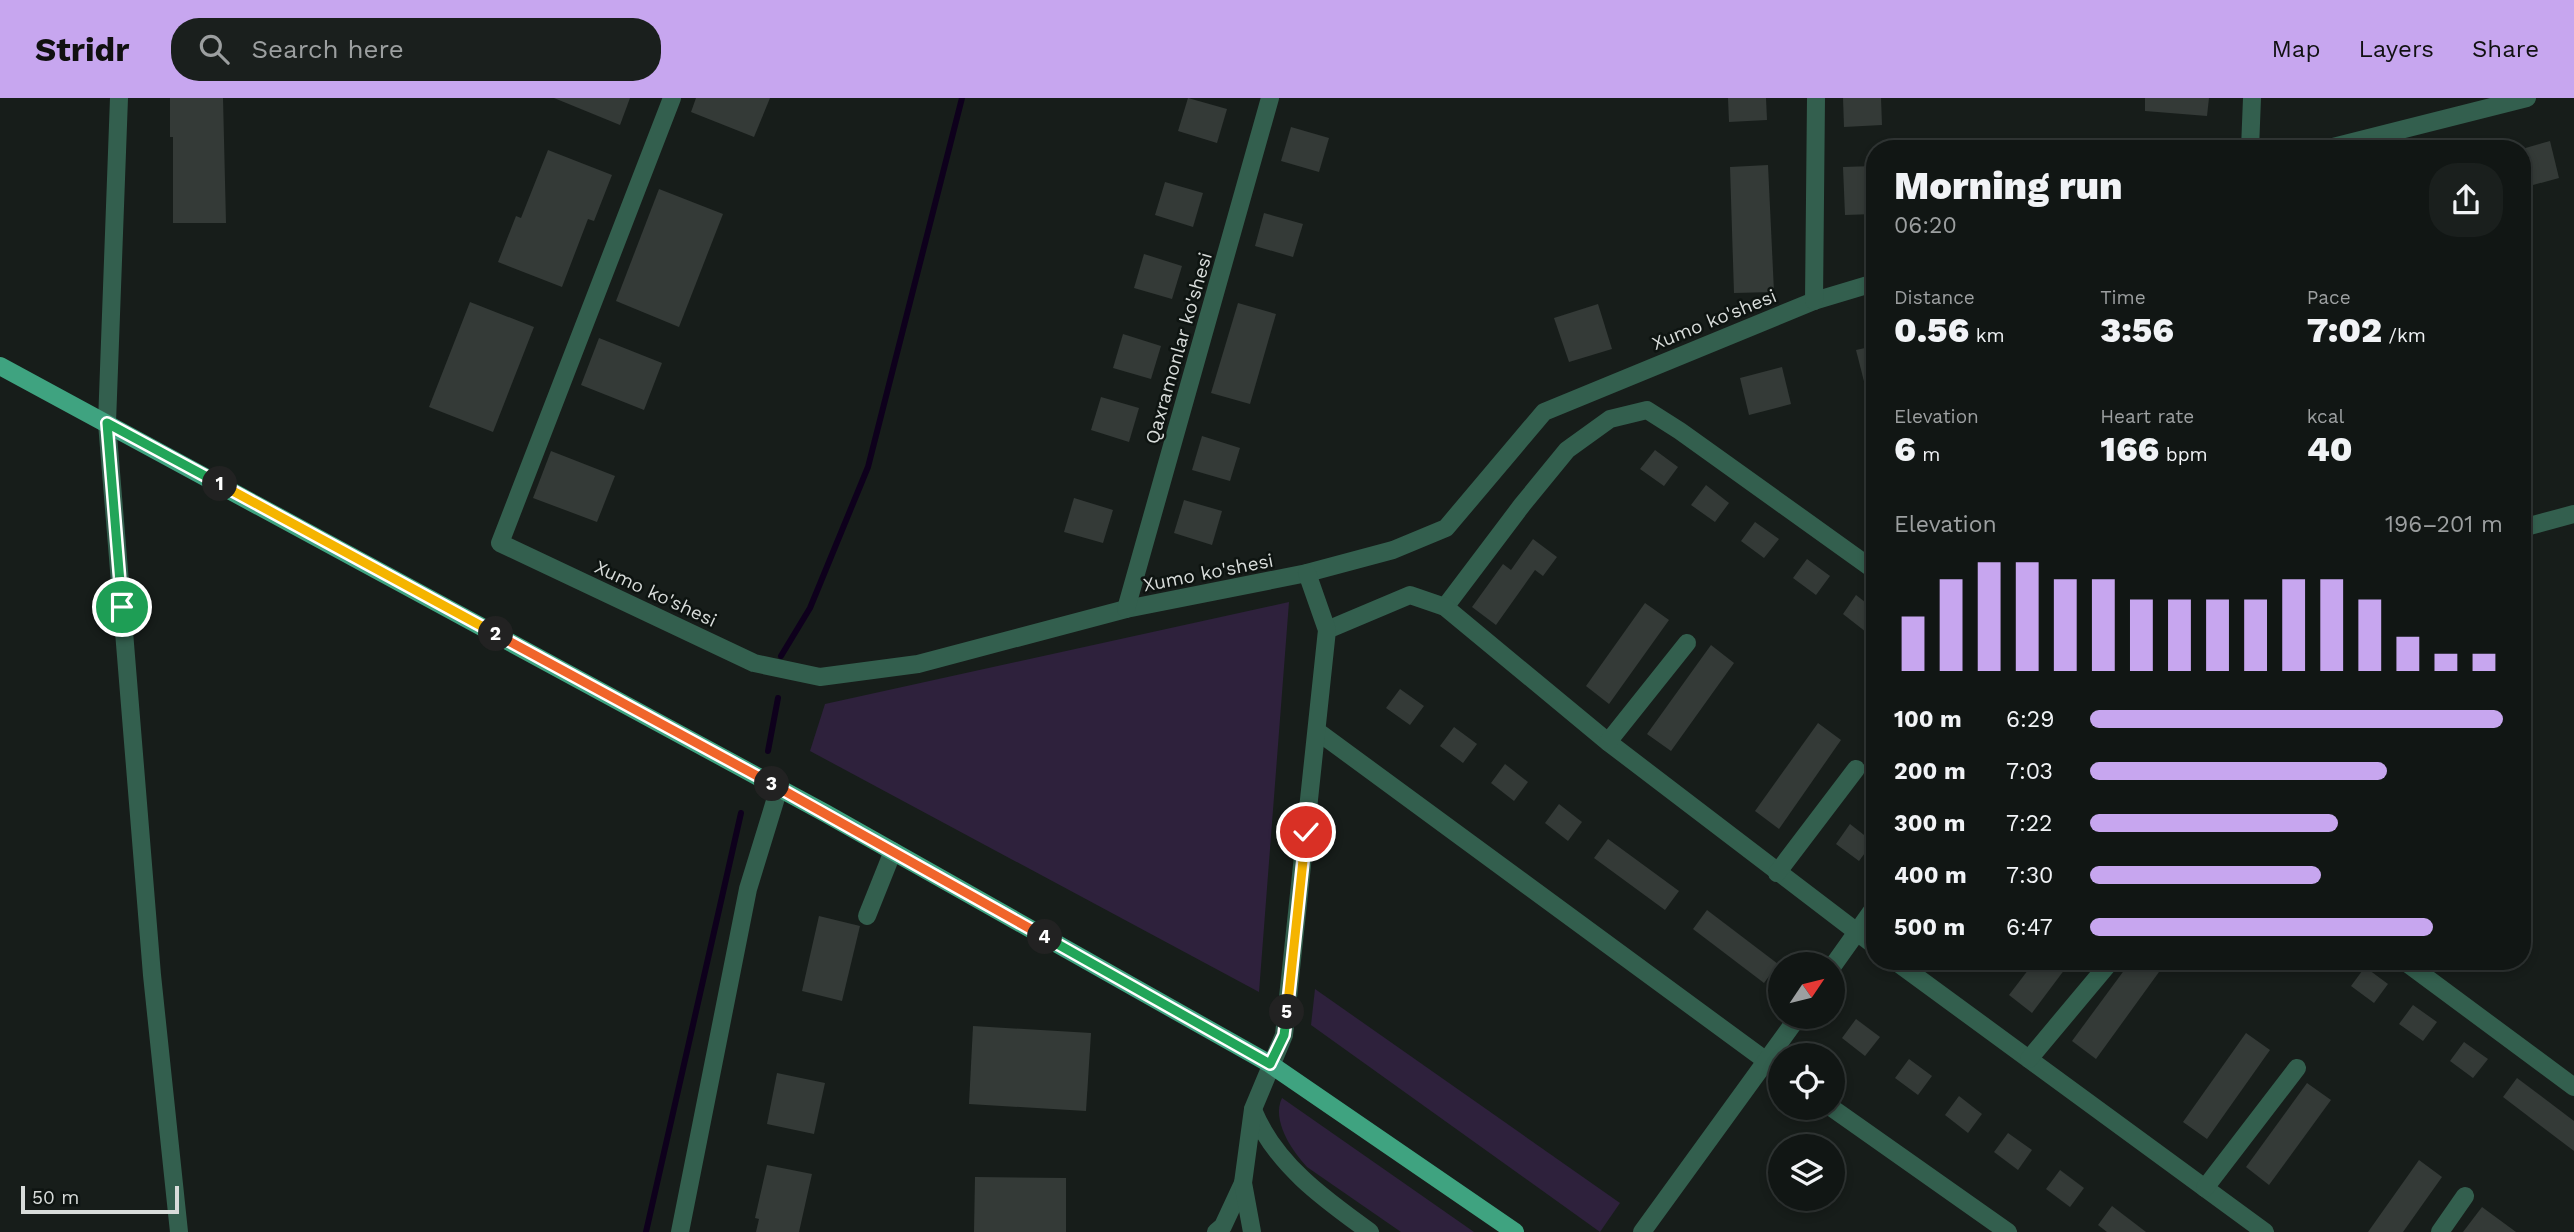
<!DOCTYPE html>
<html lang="en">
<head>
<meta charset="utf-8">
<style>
  :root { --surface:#111614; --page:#1a1f1d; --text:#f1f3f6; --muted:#9c9fa0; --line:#303534; --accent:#c7a6ef }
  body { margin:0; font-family:"Work Sans",sans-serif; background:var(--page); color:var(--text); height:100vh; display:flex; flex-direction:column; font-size:26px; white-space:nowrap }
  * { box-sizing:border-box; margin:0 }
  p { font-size:23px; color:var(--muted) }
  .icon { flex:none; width:38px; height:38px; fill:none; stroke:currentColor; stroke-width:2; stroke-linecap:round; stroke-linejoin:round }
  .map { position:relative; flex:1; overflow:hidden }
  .drawer { position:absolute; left:1866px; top:42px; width:665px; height:830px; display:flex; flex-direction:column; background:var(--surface); border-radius:28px; box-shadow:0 4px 10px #0003,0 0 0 2px var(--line) }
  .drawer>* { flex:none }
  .needle { width:46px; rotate:55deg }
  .tools { position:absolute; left:1768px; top:854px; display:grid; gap:14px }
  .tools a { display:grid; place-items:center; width:77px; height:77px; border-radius:50%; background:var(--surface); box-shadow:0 4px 10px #0003,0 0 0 2px var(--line); font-size:35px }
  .scale { position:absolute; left:21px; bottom:18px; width:158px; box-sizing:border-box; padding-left:7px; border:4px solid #d8dcda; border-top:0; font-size:19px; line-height:24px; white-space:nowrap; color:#d8dcda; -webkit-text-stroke:5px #0e1411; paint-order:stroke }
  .pin { position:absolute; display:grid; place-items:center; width:60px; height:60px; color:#fff; margin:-30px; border:4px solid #fff; border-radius:50%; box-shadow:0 2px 7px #0007 }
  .km { position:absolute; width:35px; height:35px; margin:-18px; border-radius:50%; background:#222; color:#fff; font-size:19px; line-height:35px; text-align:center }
  .round { display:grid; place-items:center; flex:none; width:74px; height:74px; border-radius:28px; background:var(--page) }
  .head { display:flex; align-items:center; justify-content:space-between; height:119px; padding:0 28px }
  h1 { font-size:38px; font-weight:800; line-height:52px }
  .figures { display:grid; grid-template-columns:repeat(3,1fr); gap:10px; height:119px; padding:7px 28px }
  .figures div { display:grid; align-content:center }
  .figures b { font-size:35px; font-weight:800 }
  .figures small { font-size:19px; font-weight:400 }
  .figures p { font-size:19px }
  .chart { height:196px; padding:14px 28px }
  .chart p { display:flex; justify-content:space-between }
  .chart svg { width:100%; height:126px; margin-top:7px; stroke:var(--accent); stroke-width:6 }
  ul { padding:0 28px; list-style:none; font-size:23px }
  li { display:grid; grid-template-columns:112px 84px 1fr; align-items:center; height:52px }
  li i { height:18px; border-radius:9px; background:var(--accent) }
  header { display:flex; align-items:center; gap:42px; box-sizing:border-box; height:98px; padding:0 35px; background:var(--accent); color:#111 }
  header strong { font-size:33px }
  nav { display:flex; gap:38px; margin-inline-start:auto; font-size:24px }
  .search { width:490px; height:63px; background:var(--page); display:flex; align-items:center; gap:18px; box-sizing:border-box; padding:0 24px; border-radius:28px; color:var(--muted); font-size:26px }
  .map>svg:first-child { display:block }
  .green { fill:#2e213c }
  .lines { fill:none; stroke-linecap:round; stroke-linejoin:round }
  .stream { stroke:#0e001c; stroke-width:6 }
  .building { fill:#343a37 }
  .minor { stroke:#335f4e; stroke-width:18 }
  .major { stroke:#3fa380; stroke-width:18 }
  .split-1-casing { stroke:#fff; stroke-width:14 }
  .split-2-casing { stroke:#fff; stroke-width:14 }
  .split-3-casing { stroke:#fff; stroke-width:14 }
  .split-4-casing { stroke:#fff; stroke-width:14 }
  .split-5-casing { stroke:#fff; stroke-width:14 }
  .split-6-casing { stroke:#fff; stroke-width:14 }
  .split-1 { stroke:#22a559; stroke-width:9 }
  .split-2 { stroke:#f5b400; stroke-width:9 }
  .split-3 { stroke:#f0652b; stroke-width:9 }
  .split-4 { stroke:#f0652b; stroke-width:9 }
  .split-5 { stroke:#22a559; stroke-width:9 }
  .split-6 { stroke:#f5b400; stroke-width:9 }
  .labels { text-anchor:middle; stroke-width:5; stroke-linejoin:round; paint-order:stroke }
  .street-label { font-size:19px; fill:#d8dcda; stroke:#0e1411 }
</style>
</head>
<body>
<header>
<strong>Stridr</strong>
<div class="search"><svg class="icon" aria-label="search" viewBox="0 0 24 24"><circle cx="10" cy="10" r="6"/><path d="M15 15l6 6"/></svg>Search here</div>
<nav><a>Map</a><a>Layers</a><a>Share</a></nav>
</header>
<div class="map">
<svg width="2574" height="1134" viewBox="0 0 2574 1134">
  <rect width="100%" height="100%" fill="#171d1a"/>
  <g class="green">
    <polygon points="1289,504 1259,894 810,653 825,606"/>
    <polygon points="1315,891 1620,1105 1600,1134 1311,927"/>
    <path d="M1282,1000l192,134h-73l-94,-65c-15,-16 -36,-47 -25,-69z"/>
  </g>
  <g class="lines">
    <g class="stream">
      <polyline points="781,558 810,510 868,369 962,0"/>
      <polyline points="768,653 778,600"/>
      <polyline points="646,1134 741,715"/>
    </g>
  </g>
  <g class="building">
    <polygon points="170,0 223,0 226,125 173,125 173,39 170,39"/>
    <polygon points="554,0 630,0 620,27"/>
    <polygon points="696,0 770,0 754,39 691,14"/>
    <polygon points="1188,0 1227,11 1217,45 1178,33"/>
    <polygon points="1728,0 1766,0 1767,22 1729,24"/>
    <polygon points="1843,0 1881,0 1882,27 1844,29"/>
    <polygon points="2145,0 2209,0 2207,18 2145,13"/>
    <polygon points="1291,29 1329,40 1319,74 1281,63"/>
    <polygon points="2550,43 2559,80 2522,90 2522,51"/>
    <polygon points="548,52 612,77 594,123 588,121 562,189 498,164 516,118 521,120"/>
    <polygon points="1768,67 1774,194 1734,195 1730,69"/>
    <polygon points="1874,68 1874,116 1845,117 1843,69"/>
    <polygon points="1165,84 1203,95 1193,129 1155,117"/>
    <polygon points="659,91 723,116 679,229 616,203"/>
    <polygon points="1264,115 1303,126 1293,159 1255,148"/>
    <polygon points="1144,156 1182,168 1172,201 1134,190"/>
    <polygon points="470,204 534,229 493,334 429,309"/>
    <polygon points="1238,205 1276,216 1250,306 1211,295"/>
    <polygon points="1598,206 1612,251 1569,264 1554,220"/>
    <polygon points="1123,236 1161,248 1151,281 1113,270"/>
    <polygon points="599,240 662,265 644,312 581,287"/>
    <polygon points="1874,248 1874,298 1868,299 1856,252"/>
    <polygon points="1782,269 1791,306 1749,317 1740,280"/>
    <polygon points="1101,299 1139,310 1129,344 1091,332"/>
    <polygon points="1202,338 1240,350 1230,383 1192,372"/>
    <polygon points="1655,352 1678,369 1664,388 1640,371"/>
    <polygon points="551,353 615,378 597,424 533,400"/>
    <polygon points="1706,387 1729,405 1715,424 1691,407"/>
    <polygon points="1074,400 1113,412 1103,445 1064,434"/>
    <polygon points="1184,402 1222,413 1212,447 1174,435"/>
    <polygon points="1755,424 1779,441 1764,460 1741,443"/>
    <polygon points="1533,441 1557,459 1543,478 1535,472 1496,527 1472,509 1503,466 1511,472"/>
    <polygon points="1807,461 1830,478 1816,497 1793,480"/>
    <polygon points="1856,497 1874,511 1874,522 1866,534 1843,516"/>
    <polygon points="1645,505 1669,522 1609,606 1586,588"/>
    <polygon points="1711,547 1734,565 1671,653 1647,636"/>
    <polygon points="1400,591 1424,608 1410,627 1386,610"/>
    <polygon points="1818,625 1841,642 1779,731 1755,713"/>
    <polygon points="1454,629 1477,646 1463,665 1440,648"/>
    <polygon points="1505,666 1528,684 1514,703 1491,685"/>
    <polygon points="1559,706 1582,724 1568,743 1545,725"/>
    <polygon points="1850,726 1873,744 1859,763 1836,746"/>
    <polygon points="1608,741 1679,793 1665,812 1594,760"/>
    <polygon points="1707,812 1778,866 1764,885 1693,831"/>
    <polygon points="819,818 860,828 842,903 802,893"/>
    <polygon points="2035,863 2071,863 2032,915 2009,897"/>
    <polygon points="2131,863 2145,863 2159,874 2096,961 2072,943"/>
    <polygon points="2365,869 2388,886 2374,905 2351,888"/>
    <polygon points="2413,907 2437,924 2423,943 2399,926"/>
    <polygon points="1856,921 1880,939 1865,958 1842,940"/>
    <polygon points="973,928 1091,935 1086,1013 969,1006"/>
    <polygon points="2246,935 2270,952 2207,1041 2183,1024"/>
    <polygon points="2464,944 2488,961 2473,980 2450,963"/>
    <polygon points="1909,961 1932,978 1918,997 1895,980"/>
    <polygon points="777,975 825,985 814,1036 767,1026"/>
    <polygon points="2517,980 2574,1023 2574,1053 2503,999"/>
    <polygon points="2307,985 2331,1002 2269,1087 2246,1069"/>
    <polygon points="1959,998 1982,1016 1968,1035 1945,1017"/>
    <polygon points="2008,1035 2032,1052 2018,1072 1994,1054"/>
    <polygon points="2419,1062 2442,1079 2403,1134 2368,1134"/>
    <polygon points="767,1067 812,1076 799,1134 756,1134 759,1121 755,1120"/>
    <polygon points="2060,1072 2084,1090 2070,1109 2046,1091"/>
    <polygon points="975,1079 1066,1080 1066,1134 974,1134"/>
    <polygon points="2112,1108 2146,1134 2107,1134 2098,1127"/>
    <polygon points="2482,1109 2516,1134 2463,1134"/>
  </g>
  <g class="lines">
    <g class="minor">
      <polyline points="119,0 107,325 152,877 179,1134"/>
      <polyline points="672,0 500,445 754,565 820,579 918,566 1126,511 1307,475 1393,452 1446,430 1544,314 1814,203 1874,185"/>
      <polyline points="2250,51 2252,0"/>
      <polyline points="2325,51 2527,0"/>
      <polyline points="1814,203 1816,0"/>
      <polyline points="2522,430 2574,416"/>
      <polyline points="1445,509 1522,407 1567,352 1610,321 1647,312 1680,333 1874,472"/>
      <polyline points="1126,511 1270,0"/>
      <polyline points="1327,532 1410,497 1445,509 1608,644 1874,847"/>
      <polyline points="1317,633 1780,973"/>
      <polyline points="1608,644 1687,545"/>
      <polyline points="1777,775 1856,671"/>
      <polyline points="867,818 893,753"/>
      <polyline points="1895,863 2265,1134"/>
      <polyline points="2404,863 2574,989"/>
      <polyline points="1832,869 1874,810"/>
      <polyline points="2029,961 2111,863"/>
      <polyline points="1832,1010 2008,1134"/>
      <path d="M1253,1012c22,54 71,89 117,122"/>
      <polyline points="2205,1090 2297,970"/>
      <polyline points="680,1134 748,791 779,690"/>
      <polyline points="1216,1134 1223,1128 1243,1085"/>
      <polyline points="1252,1134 1243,1085 1253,1011 1284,937 1327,532 1307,475"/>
      <polyline points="1642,1134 1798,919"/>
      <polyline points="2440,1134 2465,1098"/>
    </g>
    <polyline class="major" points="0,268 825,715 1270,966 1515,1134"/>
  </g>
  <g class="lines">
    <g class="split-1-casing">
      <polyline id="split-1" points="122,509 107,325 220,386"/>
    </g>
    <g class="split-2-casing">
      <polyline id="split-2" points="220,386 496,536"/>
    </g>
    <g class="split-3-casing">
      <polyline id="split-3" points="496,536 772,686"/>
    </g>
    <g class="split-4-casing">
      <polyline id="split-4" points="772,686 1045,839"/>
    </g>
    <g class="split-5-casing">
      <polyline id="split-5" points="1045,839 1270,966 1284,937 1287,914"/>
    </g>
    <g class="split-6-casing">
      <polyline id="split-6" points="1287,914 1306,734"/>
    </g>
    <use href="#split-1" class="split-1"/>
    <use href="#split-2" class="split-2"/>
    <use href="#split-3" class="split-3"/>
    <use href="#split-4" class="split-4"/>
    <use href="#split-5" class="split-5"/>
    <use href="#split-6" class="split-6"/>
  </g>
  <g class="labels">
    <g class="street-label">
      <text transform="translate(1714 221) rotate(-22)" y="7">Xumo ko'shesi</text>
      <text transform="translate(1178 250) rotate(-74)" y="7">Qaxramonlar ko'shesi</text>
      <text transform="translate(1208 474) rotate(-11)" y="7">Xumo ko'shesi</text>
      <text transform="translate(656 495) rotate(25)" y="7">Xumo ko'shesi</text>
    </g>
  </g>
</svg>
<div class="tools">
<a><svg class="needle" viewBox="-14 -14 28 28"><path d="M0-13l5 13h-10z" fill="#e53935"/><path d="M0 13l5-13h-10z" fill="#9c9fa0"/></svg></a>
<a><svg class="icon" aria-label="locate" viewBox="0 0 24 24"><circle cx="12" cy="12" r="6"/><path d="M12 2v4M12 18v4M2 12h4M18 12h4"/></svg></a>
<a><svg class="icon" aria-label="layers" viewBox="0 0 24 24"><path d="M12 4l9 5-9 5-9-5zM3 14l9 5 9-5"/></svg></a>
</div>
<div class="scale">50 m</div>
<div class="pin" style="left:122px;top:509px;background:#1e9e55"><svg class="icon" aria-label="arrive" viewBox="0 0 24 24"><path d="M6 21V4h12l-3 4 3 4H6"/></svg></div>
<div class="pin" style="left:1306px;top:734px;background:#d93025"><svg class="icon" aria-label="check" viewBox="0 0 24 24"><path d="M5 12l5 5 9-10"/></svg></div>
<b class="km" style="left:220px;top:386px">1</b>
<b class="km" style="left:496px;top:536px">2</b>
<b class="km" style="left:772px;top:686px">3</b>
<b class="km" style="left:1045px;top:839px">4</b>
<b class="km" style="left:1287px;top:914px">5</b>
<section class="drawer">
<div class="head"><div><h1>Morning run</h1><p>06:20</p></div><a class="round"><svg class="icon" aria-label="share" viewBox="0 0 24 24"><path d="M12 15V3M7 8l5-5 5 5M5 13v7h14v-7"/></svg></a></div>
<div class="figures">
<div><p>Distance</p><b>0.56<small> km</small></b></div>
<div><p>Time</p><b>3:56</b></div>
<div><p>Pace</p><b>7:02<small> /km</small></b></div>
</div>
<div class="figures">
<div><p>Elevation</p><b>6<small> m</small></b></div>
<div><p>Heart rate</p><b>166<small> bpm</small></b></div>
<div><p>kcal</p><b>40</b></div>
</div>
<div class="chart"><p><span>Elevation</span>196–201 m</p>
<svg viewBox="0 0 160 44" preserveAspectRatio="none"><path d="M5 44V25M15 44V12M25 44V6M35 44V6M45 44V12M55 44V12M65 44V19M75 44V19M85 44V19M95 44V19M105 44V12M115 44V12M125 44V19M135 44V32M145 44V38M155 44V38"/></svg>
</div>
<ul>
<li><b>100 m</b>6:29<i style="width:100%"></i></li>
<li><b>200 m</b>7:03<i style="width:72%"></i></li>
<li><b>300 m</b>7:22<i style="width:60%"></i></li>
<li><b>400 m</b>7:30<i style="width:56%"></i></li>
<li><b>500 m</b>6:47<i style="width:83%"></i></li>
</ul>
</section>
</div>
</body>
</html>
